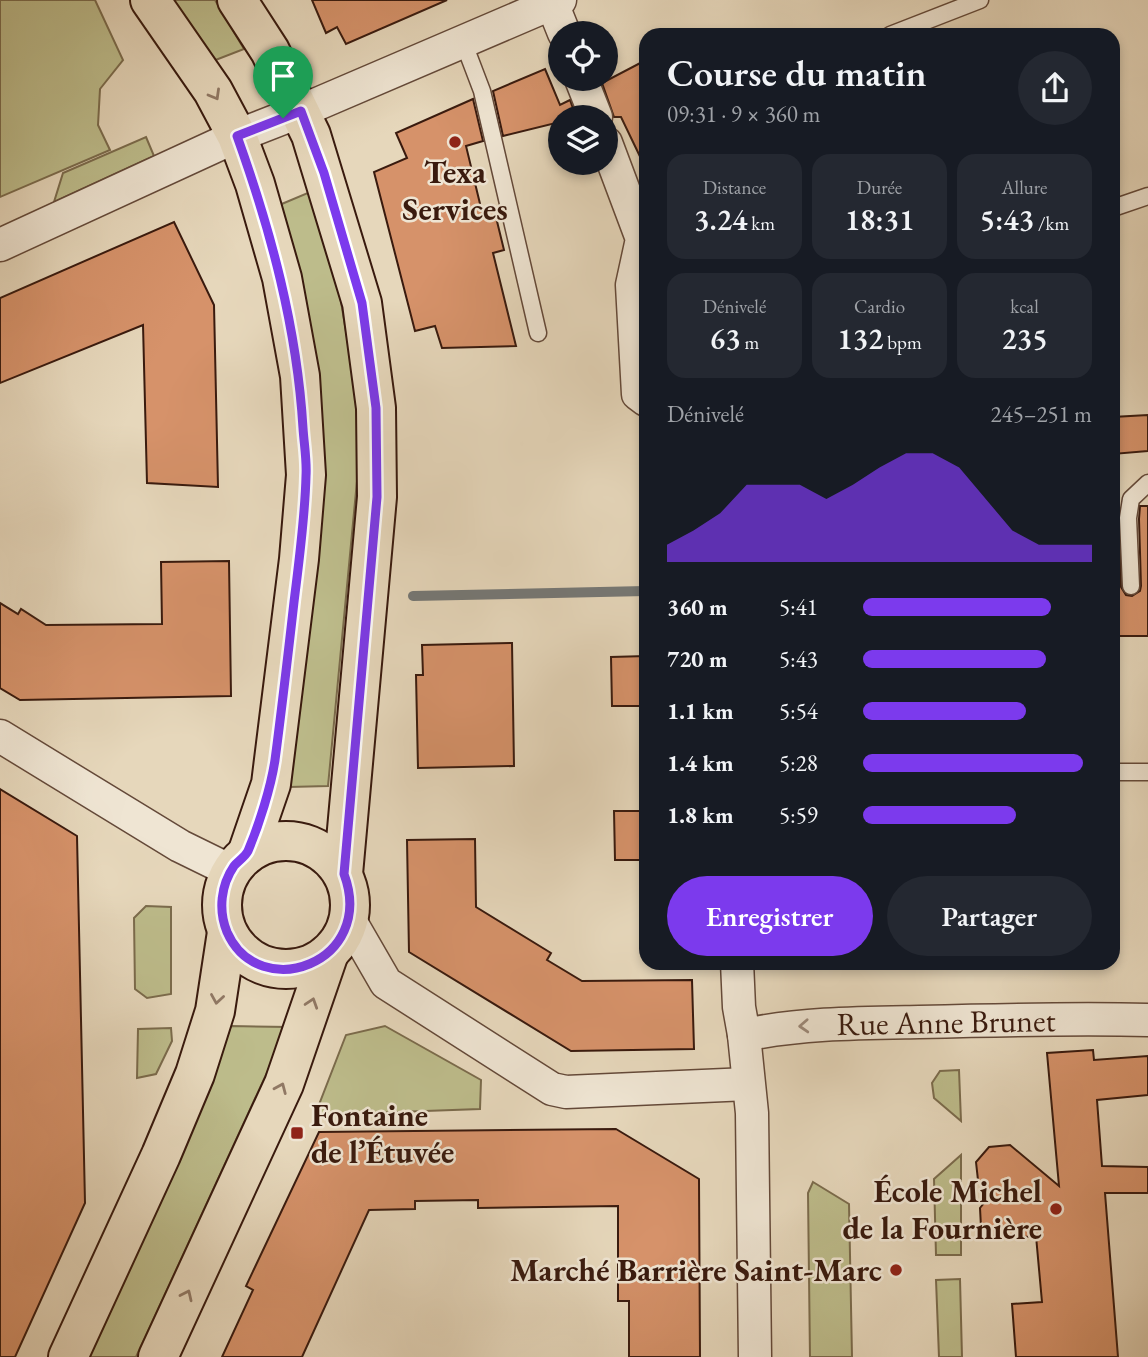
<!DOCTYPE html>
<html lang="fr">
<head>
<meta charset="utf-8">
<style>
  :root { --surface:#171b24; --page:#242831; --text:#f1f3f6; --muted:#9ea1a6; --accent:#7c3aed }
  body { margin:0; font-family:"EB Garamond",serif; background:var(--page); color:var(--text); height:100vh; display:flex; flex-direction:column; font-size:26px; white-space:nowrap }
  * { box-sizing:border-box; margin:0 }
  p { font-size:23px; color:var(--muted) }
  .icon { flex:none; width:38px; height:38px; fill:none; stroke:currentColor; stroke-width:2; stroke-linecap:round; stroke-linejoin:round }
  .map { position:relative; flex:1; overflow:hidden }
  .drawer { position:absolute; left:639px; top:28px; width:481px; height:942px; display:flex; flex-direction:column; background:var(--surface); border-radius:21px; box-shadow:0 4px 10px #0003 }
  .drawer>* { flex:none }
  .tools { position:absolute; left:548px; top:21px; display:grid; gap:14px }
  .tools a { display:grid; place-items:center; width:70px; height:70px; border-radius:50%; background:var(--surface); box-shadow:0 4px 10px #0003; font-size:35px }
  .pin { position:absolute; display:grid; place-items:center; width:60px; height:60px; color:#fff; margin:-72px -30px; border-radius:50% 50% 50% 0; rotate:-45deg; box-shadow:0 0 7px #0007 }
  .pin .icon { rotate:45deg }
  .round { display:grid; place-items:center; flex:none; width:74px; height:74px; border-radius:37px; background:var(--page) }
  .overview { display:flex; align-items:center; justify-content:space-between; height:119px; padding:0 28px }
  h1 { font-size:38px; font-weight:600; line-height:52px }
  .figures { display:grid; grid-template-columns:repeat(3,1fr); gap:10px; height:119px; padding:7px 28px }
  .figures div { display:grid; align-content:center; border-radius:18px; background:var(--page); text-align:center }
  .figures b { font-size:30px; font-weight:600 }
  .figures small { font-size:19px; font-weight:400 }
  .figures p { font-size:19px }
  .chart { height:196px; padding:14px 28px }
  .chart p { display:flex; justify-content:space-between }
  .chart svg { width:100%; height:126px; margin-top:7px; fill:var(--accent); opacity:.7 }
  .action { display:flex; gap:14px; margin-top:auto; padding:14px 28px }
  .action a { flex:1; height:80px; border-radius:42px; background:var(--accent); color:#fff; font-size:28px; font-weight:600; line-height:80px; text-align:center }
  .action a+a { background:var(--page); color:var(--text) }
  ul { padding:0 28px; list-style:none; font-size:23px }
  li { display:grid; grid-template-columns:112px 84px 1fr; align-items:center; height:52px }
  li i { height:18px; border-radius:9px; background:var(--accent) }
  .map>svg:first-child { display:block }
  .green { fill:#bdbc8b; stroke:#7b6b4c; stroke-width:2 }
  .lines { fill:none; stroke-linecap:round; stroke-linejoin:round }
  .stream { stroke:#757876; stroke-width:10 }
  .building { fill:#d6926a; stroke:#391a0e; stroke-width:2 }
  .lane-casing { stroke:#644939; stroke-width:19 }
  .street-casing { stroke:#644939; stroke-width:35 }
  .primary-casing { stroke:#391a0e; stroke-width:42 }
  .lane { stroke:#efe5d3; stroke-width:16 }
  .street { stroke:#efe5d3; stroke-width:32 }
  .primary { stroke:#e6d7bb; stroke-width:38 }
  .oneway { stroke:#907864 }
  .oneway2 { stroke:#9d8a7a }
  .route-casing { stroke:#fff; stroke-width:14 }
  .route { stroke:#7c3aed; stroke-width:9 }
  .poi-dot { fill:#8f2418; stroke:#efe5d3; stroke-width:2.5 }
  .labels { text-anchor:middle; stroke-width:5; stroke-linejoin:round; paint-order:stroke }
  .poi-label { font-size:32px; font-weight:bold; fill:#391a0e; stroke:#efe5d3; text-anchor:end }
  .street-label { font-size:32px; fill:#391a0e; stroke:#efe5d3 }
</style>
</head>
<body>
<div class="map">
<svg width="1148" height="1357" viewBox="0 0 1148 1357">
  <rect width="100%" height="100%" fill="#e6d7bb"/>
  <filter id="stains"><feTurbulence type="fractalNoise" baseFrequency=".00286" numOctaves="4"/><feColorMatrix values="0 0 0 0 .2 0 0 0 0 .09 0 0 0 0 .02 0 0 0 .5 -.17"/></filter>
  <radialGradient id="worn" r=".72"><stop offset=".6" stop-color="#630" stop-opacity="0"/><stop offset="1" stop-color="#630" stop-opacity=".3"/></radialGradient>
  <g class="green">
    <polygon points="0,0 95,0 123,60 100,89 98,125 110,150 0,197"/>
    <polygon points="170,0 215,0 244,49 213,61"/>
    <polygon points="146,137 154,156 54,202 63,173"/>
    <polygon points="310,192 335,266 357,397 357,481 328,786 289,787 310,608 277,206"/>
    <polygon points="146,906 171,907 171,994 147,998 135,989 134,918"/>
    <polygon points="231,1026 288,1027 136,1357 86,1357 205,1098"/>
    <polygon points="385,1026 481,1080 480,1109 315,1115 346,1035"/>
    <polygon points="171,1028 172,1041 156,1074 137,1078 138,1029"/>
    <polygon points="959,1070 961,1121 934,1098 932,1083 940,1071"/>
    <polygon points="961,1155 961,1255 936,1255 934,1179"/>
    <polygon points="813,1182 849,1204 852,1357 810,1357 808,1193"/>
    <polygon points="960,1279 962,1357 939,1357 936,1280"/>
  </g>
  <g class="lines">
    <polyline class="stream" points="413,596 646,591"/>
  </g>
  <g class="building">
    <polygon points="312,0 447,0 346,44 337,27 326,33"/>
    <polygon points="646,60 646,169 621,117 614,117 602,83"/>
    <polygon points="545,69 560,105 570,100 576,117 560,117 560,122 503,136 493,91"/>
    <polygon points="473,99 483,141 466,146 482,212 494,209 504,250 493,253 516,346 442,348 435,326 415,331 374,172 407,158 396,133"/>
    <polygon points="174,222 214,305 218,487 147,483 143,325 0,383 0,298"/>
    <polygon points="1148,415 1148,451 1113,454 1113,417"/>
    <polygon points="1140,506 1148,506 1148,636 1113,636 1113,508 1119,507 1121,587 1126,595 1132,596 1140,591 1141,586 1139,519"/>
    <polygon points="229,561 231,696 20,700 0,688 0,603 18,614 21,609 46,625 162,624 161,562"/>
    <polygon points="512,643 514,766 418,768 416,675 423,675 422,645"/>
    <polygon points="646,656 646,706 612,706 611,657"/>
    <polygon points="0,789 77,836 85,1203 15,1357 0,1357"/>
    <polygon points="614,811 646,811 646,860 615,860"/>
    <polygon points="475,839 476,907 551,953 547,960 582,981 692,980 694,1049 571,1051 409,952 407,840"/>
    <polygon points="1093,1050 1094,1060 1148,1056 1148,1095 1097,1100 1102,1166 1148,1167 1148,1193 1105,1193 1118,1357 1016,1357 1012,1304 1042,1302 1036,1236 997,1239 981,1227 980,1208 992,1193 978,1180 976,1162 989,1147 1010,1145 1059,1186 1047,1053"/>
    <polygon points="616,1129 699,1179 700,1357 629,1357 629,1301 618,1301 618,1206 478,1208 478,1200 415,1201 415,1209 369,1210 302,1357 222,1357 253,1290 246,1286 319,1132"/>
  </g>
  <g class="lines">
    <g class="lane-casing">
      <g id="lane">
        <polyline points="890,35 980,0"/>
        <polyline points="463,41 482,91 538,333"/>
        <polyline points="1113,208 1148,196"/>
        <polyline points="1131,586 1128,518 1131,499 1148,483"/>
        <polyline points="1113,772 1148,772"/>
      </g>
    </g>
    <g class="street-casing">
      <g id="street">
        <polyline points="552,3 564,33"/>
        <polyline points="581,79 596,117"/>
        <polyline points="606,143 642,239 632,285 638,394 646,400"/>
        <polyline points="0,245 237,136 301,111 560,0"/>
        <polyline points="0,736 180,846 231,871"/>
        <polyline points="349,919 386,983 552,1089 566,1092 748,1084"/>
        <polyline points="737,962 739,1007 744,1035 752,1113 755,1357"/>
        <path d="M744,1035c58,-12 116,-12 175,-13 76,-2 153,-4 229,-2"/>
      </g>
    </g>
    <g class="primary-casing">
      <g id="primary">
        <polyline points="150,0 213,91 237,136 255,184 282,278 300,376 306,475 299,559 271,784 247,854"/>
        <polyline points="237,0 270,51 311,135 362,303 376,408 377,497 343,874"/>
        <circle cx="286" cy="905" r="64"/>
        <polyline points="68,1357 161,1155 195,1074 215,1011 227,932"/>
        <polyline points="158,1357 284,1084 329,953"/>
      </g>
    </g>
    <use href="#lane" class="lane"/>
    <use href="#street" class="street"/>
    <use href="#primary" class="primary"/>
  </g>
  <defs><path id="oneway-chevron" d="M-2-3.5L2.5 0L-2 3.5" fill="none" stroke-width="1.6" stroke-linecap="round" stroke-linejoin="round" transform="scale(1.75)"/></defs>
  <g class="oneway">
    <use href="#oneway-chevron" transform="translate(215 95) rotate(60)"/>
    <use href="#oneway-chevron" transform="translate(217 999) rotate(99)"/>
    <use href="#oneway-chevron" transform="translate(312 1003) rotate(-72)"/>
    <use href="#oneway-chevron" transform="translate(281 1088) rotate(-67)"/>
    <use href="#oneway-chevron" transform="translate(187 1295) rotate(-65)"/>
  </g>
  <use class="oneway2" href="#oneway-chevron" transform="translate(804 1026) rotate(177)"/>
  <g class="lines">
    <g class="route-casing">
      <path id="route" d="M301,111l23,62 38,130 14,105 1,89 -33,377c33,89 -85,131 -117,58 -9,-22 -6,-47 7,-66 4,-5 11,-9 14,-15 11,-26 23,-64 27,-91 7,-53 13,-105 19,-158 5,-41 11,-84 12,-126 1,-16 -2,-32 -3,-48 -6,-100 -32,-197 -66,-292z"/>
    </g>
    <use href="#route" class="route"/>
  </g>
  <g class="poi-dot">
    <circle cx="455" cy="142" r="7"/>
    <rect x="290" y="1126" width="14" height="14" rx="3.5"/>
    <circle cx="1056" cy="1209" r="7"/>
    <circle cx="896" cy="1270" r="7"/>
  </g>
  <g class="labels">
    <g class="poi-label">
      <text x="455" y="183" text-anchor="middle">Texa<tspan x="455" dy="37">Services</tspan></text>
      <text x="311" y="1126" text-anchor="start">Fontaine<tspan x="311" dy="37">de l’Étuvée</tspan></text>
      <text x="1042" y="1202">École Michel<tspan x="1042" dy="37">de la Fournière</tspan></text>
      <text x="882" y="1281">Marché Barrière Saint-Marc</text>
    </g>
    <g class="street-label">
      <text transform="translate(946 1022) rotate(-1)" y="11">Rue Anne Brunet</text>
    </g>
  </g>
  <rect width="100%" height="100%" filter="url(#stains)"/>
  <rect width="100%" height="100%" fill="url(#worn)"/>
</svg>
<div class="tools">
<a><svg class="icon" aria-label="locate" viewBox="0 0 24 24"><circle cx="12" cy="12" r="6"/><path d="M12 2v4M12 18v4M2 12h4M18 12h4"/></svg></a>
<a><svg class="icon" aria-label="layers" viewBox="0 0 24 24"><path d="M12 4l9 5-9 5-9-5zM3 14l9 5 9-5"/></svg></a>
</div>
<div class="pin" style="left:283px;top:118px;background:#1e9e55"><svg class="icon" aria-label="arrive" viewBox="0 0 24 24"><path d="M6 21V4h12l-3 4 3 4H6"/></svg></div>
<section class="drawer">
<div class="overview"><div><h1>Course du matin</h1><p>09:31 · 9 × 360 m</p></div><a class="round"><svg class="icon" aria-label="share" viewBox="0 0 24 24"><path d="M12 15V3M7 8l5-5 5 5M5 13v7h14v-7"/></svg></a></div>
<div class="figures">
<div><p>Distance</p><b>3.24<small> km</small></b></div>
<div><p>Durée</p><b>18:31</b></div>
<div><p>Allure</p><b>5:43<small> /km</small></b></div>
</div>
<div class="figures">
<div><p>Dénivelé</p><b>63<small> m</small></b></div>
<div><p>Cardio</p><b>132<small> bpm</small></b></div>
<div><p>kcal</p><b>235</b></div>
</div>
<div class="chart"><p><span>Dénivelé</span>245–251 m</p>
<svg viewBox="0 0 160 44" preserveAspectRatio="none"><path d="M0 44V38L10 33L20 27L30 17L40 17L50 17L60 22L70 17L80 11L90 6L100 6L110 11L120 22L130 33L140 38L150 38L160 38V44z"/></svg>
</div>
<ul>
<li><b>360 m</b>5:41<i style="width:82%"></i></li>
<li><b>720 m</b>5:43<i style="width:80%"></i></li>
<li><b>1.1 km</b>5:54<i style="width:71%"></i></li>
<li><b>1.4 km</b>5:28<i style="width:96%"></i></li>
<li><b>1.8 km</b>5:59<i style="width:67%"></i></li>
</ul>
<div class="action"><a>Enregistrer</a><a>Partager</a></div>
</section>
</div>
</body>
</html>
